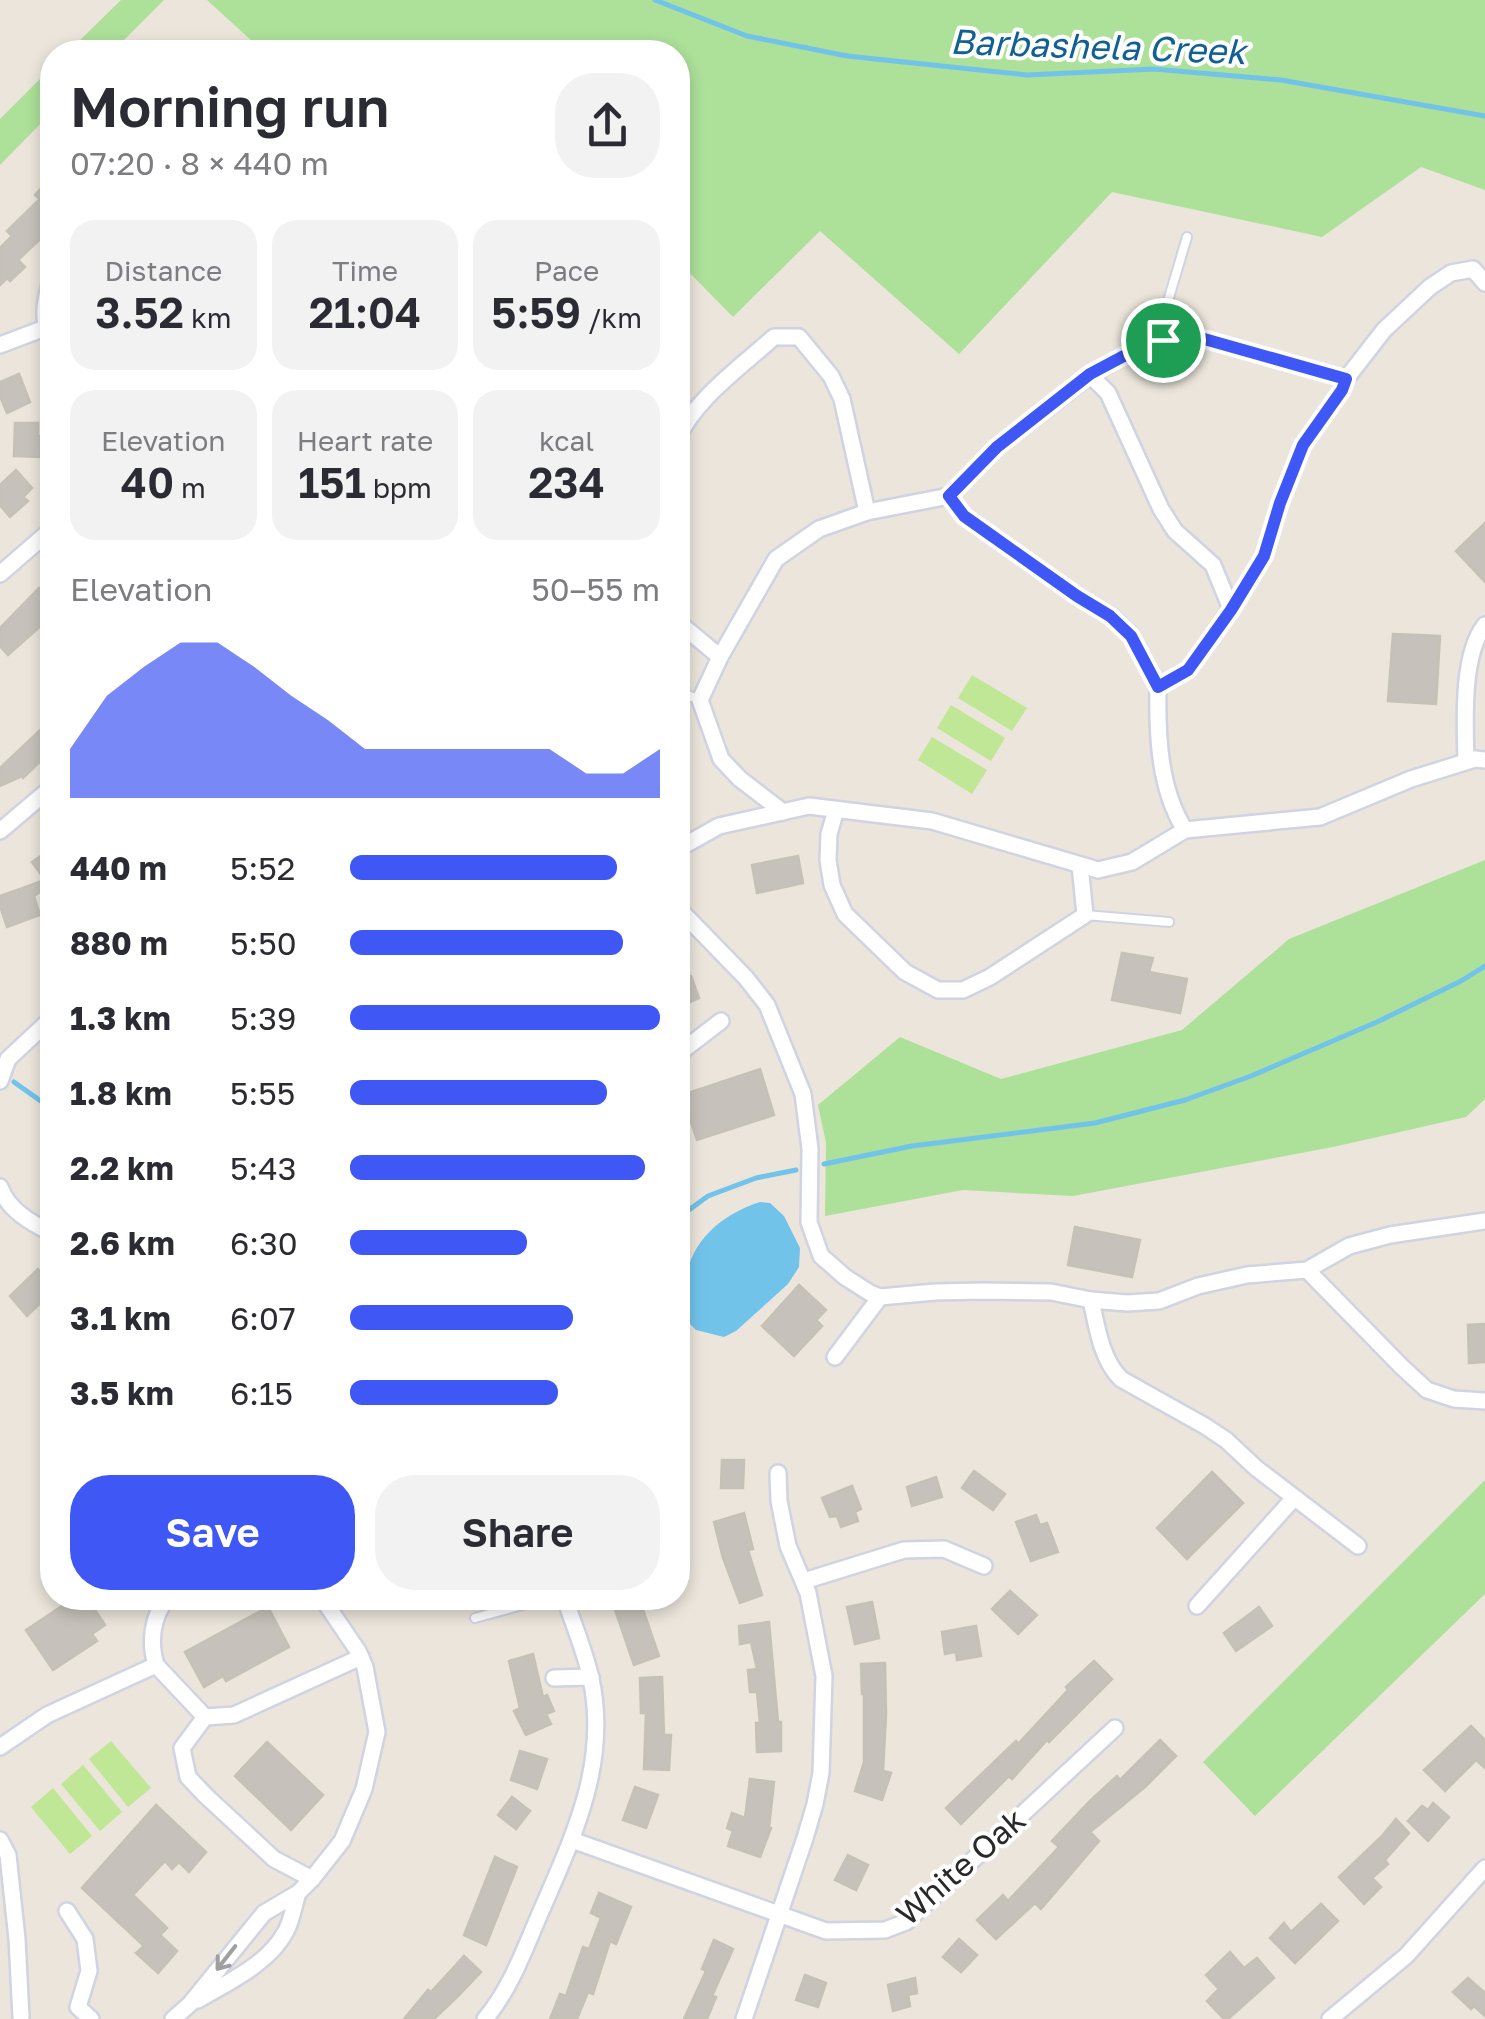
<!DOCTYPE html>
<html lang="en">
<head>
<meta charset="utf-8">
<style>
  :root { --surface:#fff; --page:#f2f2f3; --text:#2b2b33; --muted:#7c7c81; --accent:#3f57f4 }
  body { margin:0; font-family:"Golos Text",sans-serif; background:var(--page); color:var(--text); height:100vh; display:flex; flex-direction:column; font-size:38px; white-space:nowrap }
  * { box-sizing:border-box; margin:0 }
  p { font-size:32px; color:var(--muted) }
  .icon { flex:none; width:55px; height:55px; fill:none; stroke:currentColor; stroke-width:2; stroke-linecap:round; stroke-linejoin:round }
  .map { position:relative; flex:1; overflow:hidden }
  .side { position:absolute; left:40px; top:40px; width:650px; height:1570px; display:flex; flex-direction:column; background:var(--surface); border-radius:40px; box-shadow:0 5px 15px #0003 }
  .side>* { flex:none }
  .pin { position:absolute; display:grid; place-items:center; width:85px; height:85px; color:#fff; margin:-42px; border:5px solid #fff; border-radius:50%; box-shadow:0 2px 10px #0007 }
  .round { display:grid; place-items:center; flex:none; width:105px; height:105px; border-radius:40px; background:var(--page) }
  .summary { display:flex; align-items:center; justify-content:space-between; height:170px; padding:0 30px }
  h1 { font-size:55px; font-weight:600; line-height:75px }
  .stats { display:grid; grid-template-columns:repeat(3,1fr); gap:15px; height:170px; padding:10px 30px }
  .stats div { display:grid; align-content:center; border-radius:25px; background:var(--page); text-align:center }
  .stats b { font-size:42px; font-weight:600 }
  .stats small { font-size:28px; font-weight:400 }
  .stats p { font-size:28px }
  .chart { height:280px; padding:20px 30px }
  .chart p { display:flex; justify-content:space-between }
  .chart svg { width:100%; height:180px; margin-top:10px; fill:var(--accent); opacity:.7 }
  .button { display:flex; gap:20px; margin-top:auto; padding:20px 30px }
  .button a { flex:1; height:115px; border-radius:40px; background:var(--accent); color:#fff; font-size:40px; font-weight:600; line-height:115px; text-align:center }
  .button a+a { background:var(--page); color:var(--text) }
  ul { padding:0 30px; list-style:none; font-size:32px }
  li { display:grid; grid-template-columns:160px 120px 1fr; align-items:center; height:75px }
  li i { height:25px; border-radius:12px; background:var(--accent) }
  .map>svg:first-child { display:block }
  .green { fill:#ade099 }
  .pitch { fill:#c0e795 }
  .water { fill:#71c3ea }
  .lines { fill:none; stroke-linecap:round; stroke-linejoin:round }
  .stream { stroke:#71c3ea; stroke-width:5 }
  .building { fill:#c6c2bb; stroke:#c6c1b5; stroke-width:2.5 }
  .lane-casing { stroke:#d0d3e1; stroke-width:12 }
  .street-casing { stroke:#d0d3e1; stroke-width:20 }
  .lane { stroke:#fff; stroke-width:8 }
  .street { stroke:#fff; stroke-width:15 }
  .oneway { stroke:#9f9f9f }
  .route-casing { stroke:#fff; stroke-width:20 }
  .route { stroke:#3f57f4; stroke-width:12 }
  .labels { text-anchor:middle; stroke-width:8; stroke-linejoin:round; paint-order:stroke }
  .street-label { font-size:32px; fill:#292929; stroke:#fff }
  .water-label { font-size:35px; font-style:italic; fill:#116095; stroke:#fff }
</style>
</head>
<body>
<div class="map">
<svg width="1485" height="2019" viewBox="0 0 1485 2019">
  <rect width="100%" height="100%" fill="#ebe5db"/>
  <g class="green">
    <polygon points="121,0 164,0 112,52 68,52"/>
    <polygon points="207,0 1485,0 1485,190 1421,167 1322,237 1112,192 959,354 820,231 733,317 678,261 678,52 264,52"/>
    <polygon points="52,67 52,112 0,165 0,119"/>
    <polygon points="1485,860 1485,1099 1466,1117 1333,1147 1073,1196 963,1190 825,1216 826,1143 818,1105 900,1037 1001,1079 1182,1030 1289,939"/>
    <polygon points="1485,1480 1485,1594 1255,1816 1203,1762"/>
  </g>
  <g class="pitch">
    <polygon points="972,675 1027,708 1012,731 958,698"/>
    <polygon points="951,705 1005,738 991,761 937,728"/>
    <polygon points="932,737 987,770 972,794 918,760"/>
    <polygon points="111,1741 151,1788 128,1807 89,1759"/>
    <polygon points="83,1765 122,1812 100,1831 61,1784"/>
    <polygon points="53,1788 92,1836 70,1854 31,1807"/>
  </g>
  <path class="water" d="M760,1202l10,1 14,13 16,32 -1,19 -11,17 -52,47 -12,6 -28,-7 -10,-10c0,-14 -1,-28 0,-41 5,-40 39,-66 74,-77z"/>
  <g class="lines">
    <g class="stream">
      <polyline points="655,0 747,36 847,56 1027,75 1154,69 1281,80 1485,116"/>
      <polyline points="14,1082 52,1109"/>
      <polyline points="824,1164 912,1146 1095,1123 1185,1100 1251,1076 1377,1022 1461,981 1485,966"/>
      <polyline points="678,1218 708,1196 756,1178 796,1170"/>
    </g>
  </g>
  <g class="building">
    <polygon points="52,176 52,228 18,260 25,267 10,281 7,278 0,285 0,248 12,236 7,231 40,199 35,195"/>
    <polygon points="19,374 30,402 7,413 0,396 0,382"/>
    <polygon points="15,423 38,423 38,436 41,436 40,457 14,456"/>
    <polygon points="16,470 32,488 23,497 28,501 10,517 0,505 0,485"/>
    <polygon points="1485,523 1485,582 1456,551"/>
    <polygon points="39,588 52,602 52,616 8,655 0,646 0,628"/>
    <polygon points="1393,634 1440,636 1436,704 1388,701"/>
    <polygon points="52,719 52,750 23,778 22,776 0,786 0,768"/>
    <polygon points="52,848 52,891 49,886 34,896 40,915 7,927 0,906 0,896 45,880 32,862"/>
    <polygon points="798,856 803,883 757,893 752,865"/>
    <polygon points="1122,953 1153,958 1149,972 1187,979 1180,1013 1112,1000"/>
    <polygon points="691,976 699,998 678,1007 678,981"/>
    <polygon points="760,1069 774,1115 697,1140 682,1095"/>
    <polygon points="1075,1227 1140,1240 1132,1277 1068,1265"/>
    <polygon points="38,1269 52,1285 52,1292 27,1316 10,1296"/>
    <polygon points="799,1285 826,1310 816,1320 822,1326 794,1356 762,1326"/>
    <polygon points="1485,1324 1485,1362 1469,1363 1468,1325"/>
    <polygon points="722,1460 744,1460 743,1488 721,1488"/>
    <polygon points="974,1471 1005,1494 993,1510 962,1488"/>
    <polygon points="1212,1472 1243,1503 1187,1559 1157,1528"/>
    <polygon points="936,1477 942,1497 912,1506 907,1487"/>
    <polygon points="852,1486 861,1509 855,1512 858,1521 841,1527 837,1516 830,1517 822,1498"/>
    <polygon points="744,1513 753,1549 748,1550 762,1595 740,1603 723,1558 714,1522"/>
    <polygon points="1036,1515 1040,1525 1047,1523 1058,1552 1031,1561 1016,1522"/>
    <polygon points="1010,1591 1037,1615 1018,1634 992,1609"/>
    <polygon points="74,1598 87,1598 105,1625 92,1634 97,1641 53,1670 26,1630"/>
    <polygon points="611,1598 639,1598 659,1656 634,1665"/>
    <polygon points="872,1602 879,1638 855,1644 847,1607"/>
    <polygon points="268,1607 289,1647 226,1681 223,1676 204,1687 185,1652"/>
    <polygon points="1259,1607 1272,1626 1236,1651 1224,1633"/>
    <polygon points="769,1622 778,1722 781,1722 781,1751 757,1752 756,1723 760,1723 757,1692 750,1692 748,1670 757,1669 751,1642 740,1644 739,1626"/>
    <polygon points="976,1626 981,1656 957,1660 956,1652 945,1654 942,1632"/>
    <polygon points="533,1654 543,1697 547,1695 554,1711 546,1714 551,1724 526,1735 514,1711 520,1708 509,1661"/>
    <polygon points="1094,1661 1112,1679 1049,1742 1047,1740 1012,1779 1009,1776 961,1824 946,1808 1016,1741 1018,1744 1068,1690 1066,1687"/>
    <polygon points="885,1663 886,1715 883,1771 891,1773 882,1800 855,1791 864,1762 864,1694 862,1694 861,1664"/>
    <polygon points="662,1677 664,1735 671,1735 669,1770 644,1769 646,1713 641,1713 640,1678"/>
    <polygon points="1471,1726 1485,1740 1485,1768 1476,1760 1445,1791 1424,1770"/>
    <polygon points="1160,1740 1176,1756 1145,1787 1090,1832 1099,1841 1041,1909 1035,1903 996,1939 977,1920 1003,1895 1008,1901 1059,1847 1052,1841 1090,1801 1117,1776 1120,1780"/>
    <polygon points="267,1742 323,1795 291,1830 235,1776"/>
    <polygon points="520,1751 547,1759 537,1789 511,1780"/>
    <polygon points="750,1779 774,1782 769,1827 771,1828 760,1857 728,1846 733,1831 727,1828 732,1813 745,1818"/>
    <polygon points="635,1787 658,1795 646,1828 623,1820"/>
    <polygon points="512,1797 530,1811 516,1829 498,1815"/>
    <polygon points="1433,1803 1449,1817 1428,1841 1408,1821 1422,1806 1428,1810"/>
    <polygon points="156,1805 206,1852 189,1872 179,1862 172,1869 165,1861 133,1895 167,1928 160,1935 177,1951 158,1973 136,1953 144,1946 82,1888"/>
    <polygon points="1396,1819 1409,1833 1385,1860 1388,1864 1372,1878 1381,1887 1364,1904 1339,1877 1382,1836"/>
    <polygon points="848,1855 868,1865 856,1890 835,1880"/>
    <polygon points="495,1857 517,1867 486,1945 464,1935"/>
    <polygon points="599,1893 631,1907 616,1944 610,1941 593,1994 588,1992 577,2019 550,2019 560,1994 566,1996 583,1947 589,1949 601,1918 591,1913"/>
    <polygon points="1321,1904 1338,1921 1295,1963 1270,1938 1284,1923 1291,1932"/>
    <polygon points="959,1939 977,1955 961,1972 943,1957"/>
    <polygon points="714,1940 733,1949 712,1996 716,1997 707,2019 684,2019 706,1971 702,1969"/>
    <polygon points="1230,1952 1244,1968 1257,1958 1274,1978 1228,2019 1224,2019 1207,2001 1219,1989 1206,1975"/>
    <polygon points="464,1956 481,1972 458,1996 434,2019 404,2019 428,1990 431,1992"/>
    <polygon points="805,1975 826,1983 818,2007 796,2000"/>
    <polygon points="915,1978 917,1993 908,1995 910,2006 893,2011 888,1985"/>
    <polygon points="1468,1978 1485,1993 1485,2016 1474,2006 1471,2009 1453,1992"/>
  </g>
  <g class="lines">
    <g class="lane-casing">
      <g id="lane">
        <polyline points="1163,340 1168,301 1187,237"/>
        <polyline points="678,695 685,694 700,700"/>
        <polyline points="1085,915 1169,922"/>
        <polyline points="475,1618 548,1598"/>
      </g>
    </g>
    <g class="street-casing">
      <g id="street">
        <path d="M52,277c-8,26 -11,41 0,67"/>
        <polyline points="0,345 45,328"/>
        <polyline points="1090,375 1108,393 1161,509 1175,531 1213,565 1231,609"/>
        <path d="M678,438c17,-39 64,-72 96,-101h25l32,39 11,23 25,113"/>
        <polyline points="949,496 964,516 988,533 1077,596 1111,616 1131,635 1158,687"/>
        <polyline points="0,574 52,529"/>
        <polyline points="678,622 720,657"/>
        <path d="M1466,761c-1,-37 -5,-106 19,-136"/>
        <polyline points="836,810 829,834 828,860 832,885 845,914 905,972 938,990 963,990 990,977 1085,915 1080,865"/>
        <polyline points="783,812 740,779 721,759 700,700 720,657 776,559 819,529 867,512 949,496 997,447 1090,375 1135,350 1183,333 1346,379"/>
        <path d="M1185,830c-26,-41 -28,-95 -27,-143l30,-17 43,-61 33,-53 16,-53 23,-58 39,-55 4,-11 38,-49 46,-43 21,-14 22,-4 12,14"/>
        <polyline points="0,831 52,787"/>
        <polyline points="678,849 719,826 809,806 932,821 1098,870 1132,862 1185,830 1320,817 1411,779 1475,759 1485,760"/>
        <polyline points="678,908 746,978 767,1005 803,1094 810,1149 809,1222 821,1256 845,1277 870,1293 880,1297"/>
        <polyline points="678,1054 721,1021"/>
        <polyline points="0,1081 8,1059 52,1018"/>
        <path d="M0,1187c8,23 31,36 52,46"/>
        <polyline points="1307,1270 1402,1367 1427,1390 1454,1399 1485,1401"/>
        <path d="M1091,1300c6,27 10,59 30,79l84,47 21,14 30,28 102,78"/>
        <polyline points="835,1357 880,1297 935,1292 983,1291 1051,1292 1091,1300 1127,1303 1159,1301 1198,1286 1247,1275 1307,1270 1349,1246 1390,1235 1485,1221"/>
        <polyline points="804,1581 904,1550 944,1549 984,1566"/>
        <polyline points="1197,1606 1294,1498"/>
        <polyline points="156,1665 205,1717 182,1748 188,1777 206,1796 274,1859 312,1879"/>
        <path d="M156,1665c-7,-23 -4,-48 11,-67"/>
        <polyline points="554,1678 591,1677"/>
        <polyline points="205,1717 234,1715 361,1657"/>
        <polyline points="0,1747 47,1715 156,1665"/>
        <polyline points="0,1840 8,1855 17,1939 21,2017"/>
        <polyline points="572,1840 826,1931 885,1930 906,1922 1115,1728"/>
        <polyline points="67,1911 85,1939 89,1971 78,2007 91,2019"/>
        <path d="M198,2000c30,-18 71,-36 88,-69 6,-11 8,-26 12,-38"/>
        <polyline points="173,2019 190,2004 264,1913 298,1893 312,1879 342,1841 364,1789 377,1732 365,1667 358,1651 322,1598"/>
        <path d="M485,2019c27,-32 40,-72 57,-110 32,-74 67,-147 49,-230 -6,-28 -18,-55 -26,-81"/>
        <polyline points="744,2019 805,1838 815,1804 821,1773 824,1676 808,1593 788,1546 779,1501 778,1473"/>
        <polyline points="1330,2019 1406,1956 1485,1868"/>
      </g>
    </g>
    <use href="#lane" class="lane"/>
    <use href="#street" class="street"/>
  </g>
  <defs><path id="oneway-shaft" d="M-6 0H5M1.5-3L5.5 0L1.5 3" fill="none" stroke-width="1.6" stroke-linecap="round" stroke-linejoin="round" transform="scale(2.5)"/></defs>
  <use class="oneway" href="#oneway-shaft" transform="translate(226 1958) rotate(128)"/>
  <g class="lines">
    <g class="route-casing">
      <polygon id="route" points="1183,333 1346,379 1342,390 1303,445 1280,503 1264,556 1231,610 1188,670 1158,687 1131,636 1110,616 1077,596 988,533 964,516 949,496 997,447 1090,374 1135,350"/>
    </g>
    <use href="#route" class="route"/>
  </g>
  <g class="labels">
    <g class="street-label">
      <text transform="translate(961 1867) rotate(-41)" y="11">White Oak</text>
    </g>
    <g class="water-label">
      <text transform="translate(1098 47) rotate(2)" y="12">Barbashela Creek</text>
    </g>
  </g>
</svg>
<div class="pin" style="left:1163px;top:340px;background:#1e9e55"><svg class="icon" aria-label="arrive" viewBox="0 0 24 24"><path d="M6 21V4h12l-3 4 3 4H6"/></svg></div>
<section class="side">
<div class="summary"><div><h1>Morning run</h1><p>07:20 · 8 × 440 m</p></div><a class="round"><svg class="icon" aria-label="share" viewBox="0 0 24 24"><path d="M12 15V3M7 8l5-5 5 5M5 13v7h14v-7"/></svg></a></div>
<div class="stats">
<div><p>Distance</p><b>3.52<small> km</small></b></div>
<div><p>Time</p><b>21:04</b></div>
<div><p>Pace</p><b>5:59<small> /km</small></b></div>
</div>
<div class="stats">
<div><p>Elevation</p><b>40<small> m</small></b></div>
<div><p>Heart rate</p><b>151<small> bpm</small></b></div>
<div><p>kcal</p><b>234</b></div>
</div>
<div class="chart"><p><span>Elevation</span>50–55 m</p>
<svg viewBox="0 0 160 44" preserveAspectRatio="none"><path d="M0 44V32L10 19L20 12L30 6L40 6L50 12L60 19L70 25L80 32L90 32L100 32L110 32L120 32L130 32L140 38L150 38L160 32V44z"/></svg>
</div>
<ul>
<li><b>440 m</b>5:52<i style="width:86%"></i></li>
<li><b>880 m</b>5:50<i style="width:88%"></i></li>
<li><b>1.3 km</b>5:39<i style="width:100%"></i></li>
<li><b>1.8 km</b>5:55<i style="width:83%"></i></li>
<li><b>2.2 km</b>5:43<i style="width:95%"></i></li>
<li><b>2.6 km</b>6:30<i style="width:57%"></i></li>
<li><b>3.1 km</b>6:07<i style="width:72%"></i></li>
<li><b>3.5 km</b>6:15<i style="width:67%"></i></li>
</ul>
<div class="button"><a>Save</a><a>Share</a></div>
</section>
</div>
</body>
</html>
